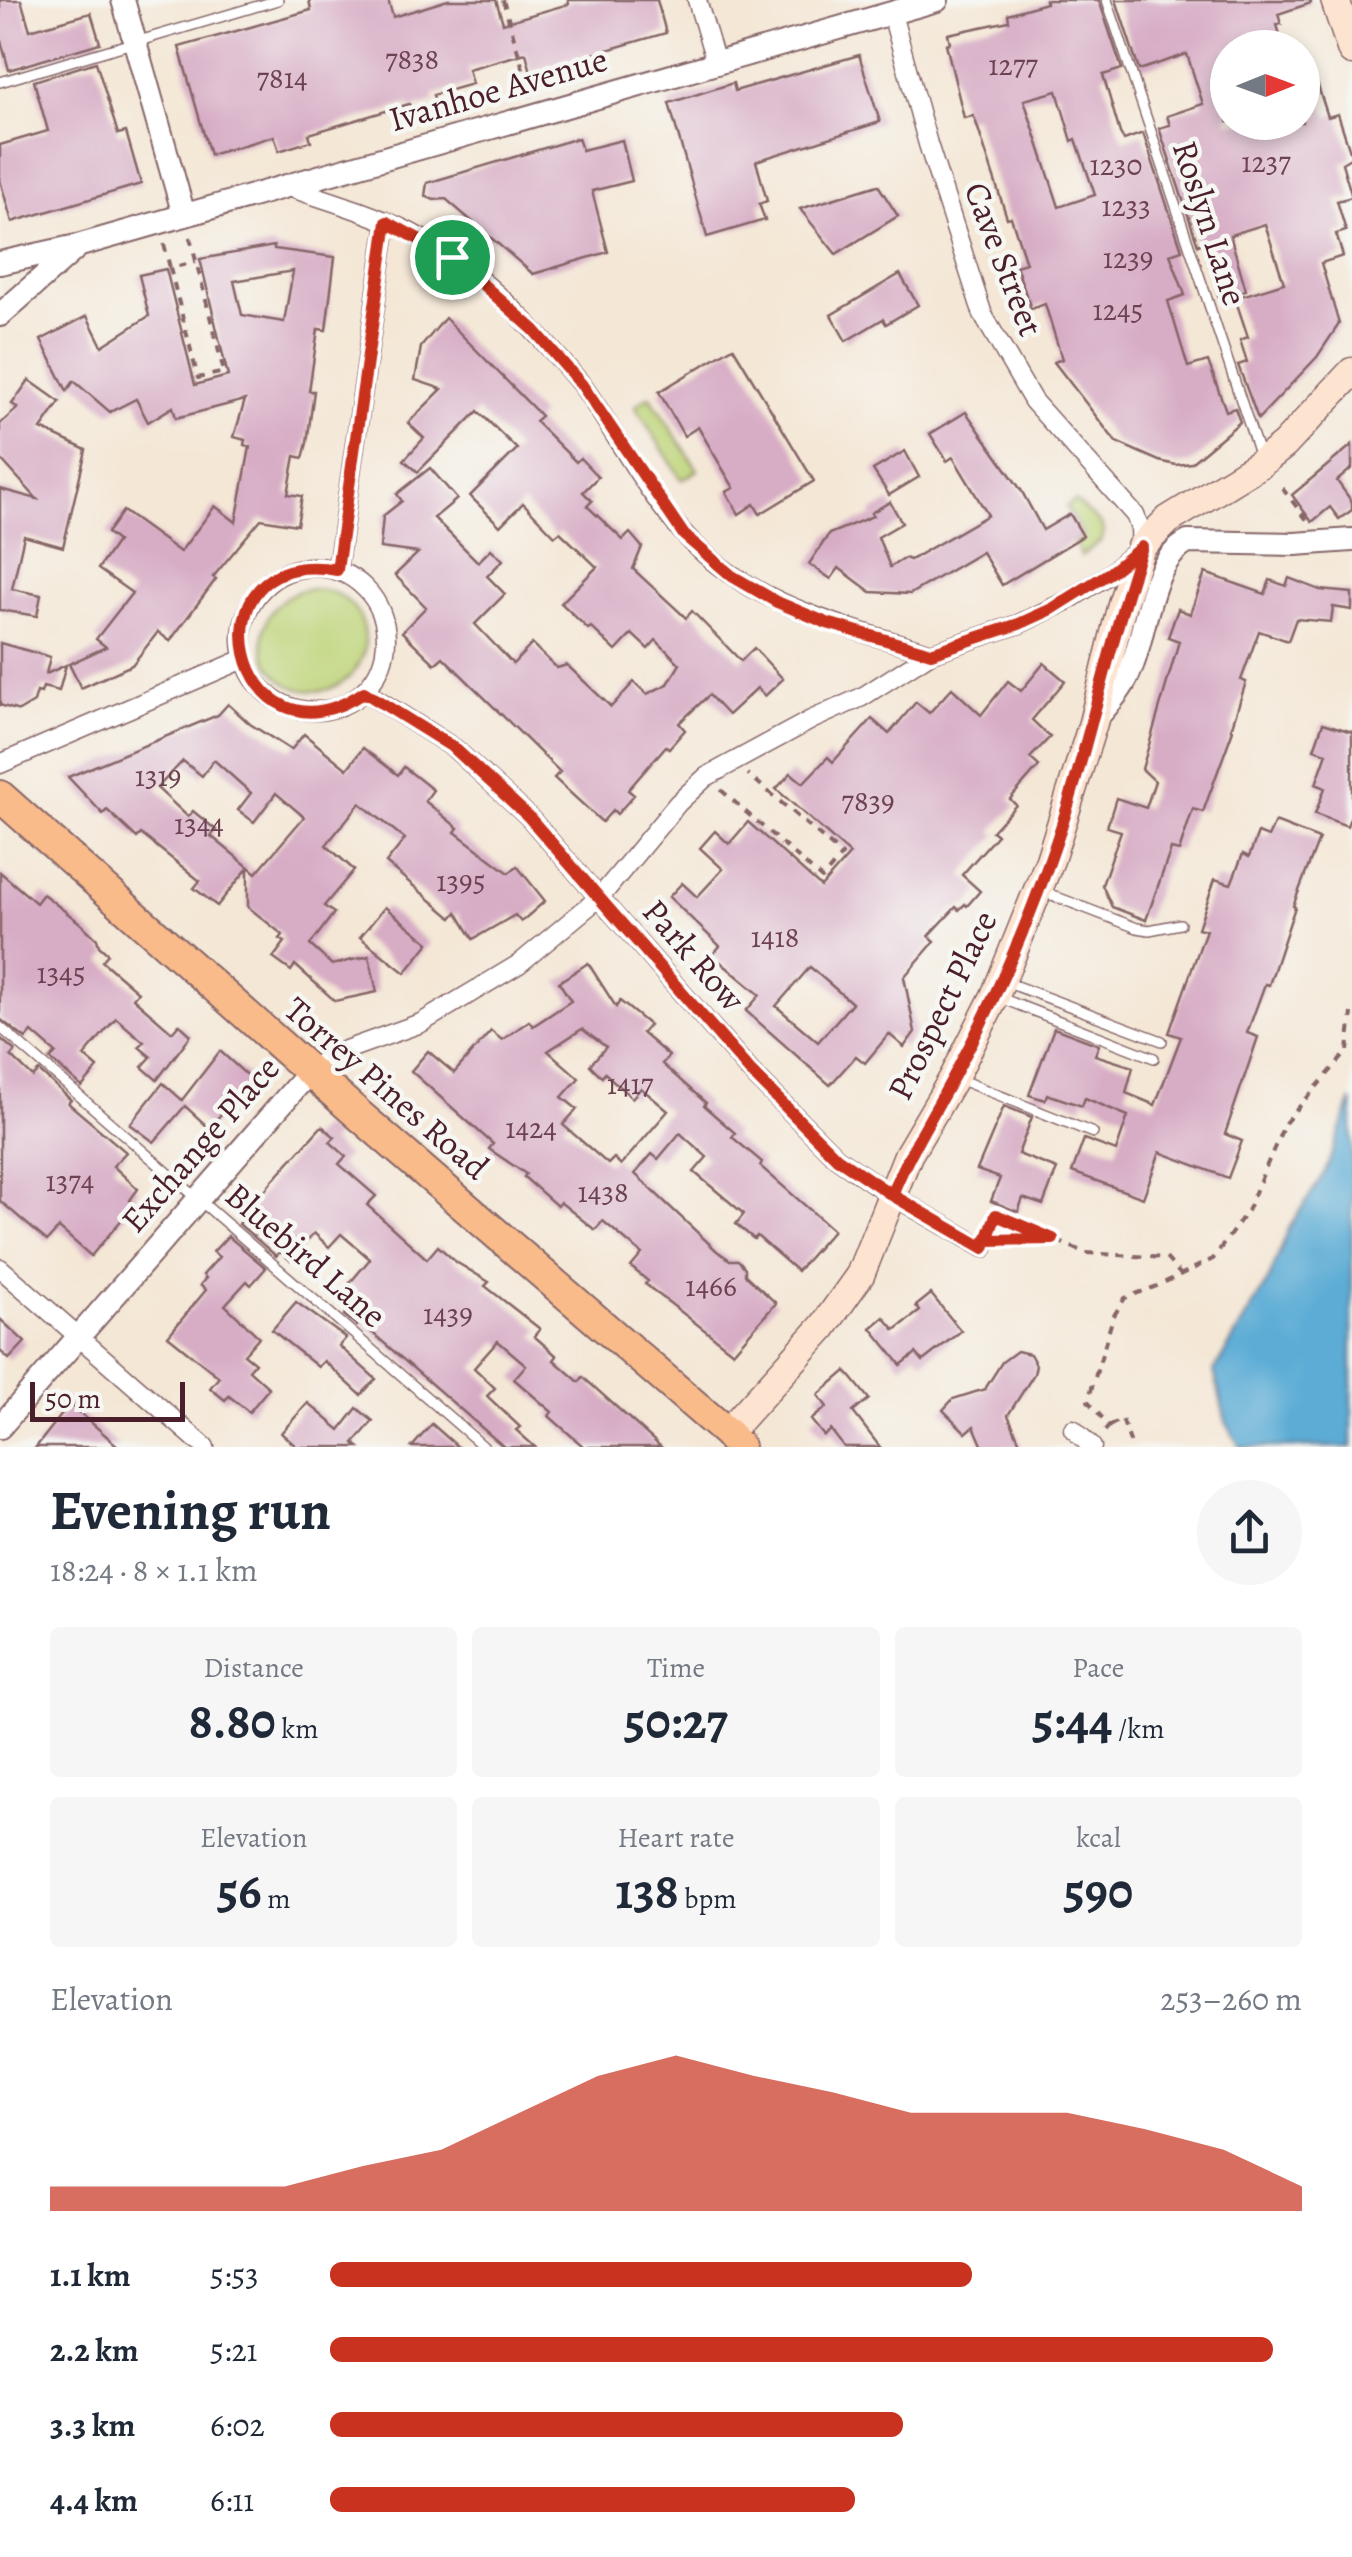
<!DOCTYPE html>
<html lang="en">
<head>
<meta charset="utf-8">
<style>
  :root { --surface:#fff; --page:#f6f6f7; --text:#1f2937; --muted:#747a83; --accent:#c8321e }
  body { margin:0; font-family:Alegreya,serif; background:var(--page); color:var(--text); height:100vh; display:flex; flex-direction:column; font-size:38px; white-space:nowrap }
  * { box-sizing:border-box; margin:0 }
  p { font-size:32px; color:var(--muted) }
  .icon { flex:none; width:55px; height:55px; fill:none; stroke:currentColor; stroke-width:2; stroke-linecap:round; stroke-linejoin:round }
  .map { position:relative; height:1447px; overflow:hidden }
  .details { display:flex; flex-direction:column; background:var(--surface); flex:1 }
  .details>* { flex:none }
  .needle { width:65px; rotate:89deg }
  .fabs { position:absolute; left:1210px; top:30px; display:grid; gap:20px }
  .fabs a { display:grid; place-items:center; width:110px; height:110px; border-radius:50%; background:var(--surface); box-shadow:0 5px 15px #0003; font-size:50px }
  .scale { position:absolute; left:30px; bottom:25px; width:155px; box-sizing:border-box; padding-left:10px; border:5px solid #4a1f2b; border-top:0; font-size:28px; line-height:35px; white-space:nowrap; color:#4a1f2b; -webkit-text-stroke:8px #f6f6f2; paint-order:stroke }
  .pin { position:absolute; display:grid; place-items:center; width:85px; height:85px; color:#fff; margin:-42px; border:5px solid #fff; border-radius:50%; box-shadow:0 2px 10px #0007 }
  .round { display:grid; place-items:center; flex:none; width:105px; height:105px; border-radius:52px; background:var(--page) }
  .overview { display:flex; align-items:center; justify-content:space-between; height:170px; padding:0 50px }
  h1 { font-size:55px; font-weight:600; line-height:75px }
  .metrics { display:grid; grid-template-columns:repeat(3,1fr); gap:15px; height:170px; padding:10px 50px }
  .metrics div { display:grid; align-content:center; border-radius:10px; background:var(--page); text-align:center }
  .metrics b { font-size:50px; font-weight:600 }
  .metrics small { font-size:28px; font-weight:400 }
  .metrics p { font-size:28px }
  .chart { height:280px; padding:20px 50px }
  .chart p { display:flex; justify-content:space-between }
  .chart svg { width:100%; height:180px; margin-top:10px; fill:var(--accent); opacity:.7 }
  ul { padding:0 50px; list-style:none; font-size:32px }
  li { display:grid; grid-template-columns:160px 120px 1fr; align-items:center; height:75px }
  li i { height:25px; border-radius:12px; background:var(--accent) }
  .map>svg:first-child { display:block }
  .green { fill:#bed478; stroke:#847a52; stroke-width:2.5 }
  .water { fill:#5bacd5; stroke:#526680; stroke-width:2.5 }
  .building { fill:#d7acc5; fill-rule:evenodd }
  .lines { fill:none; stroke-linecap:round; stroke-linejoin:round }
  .service-casing { stroke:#866567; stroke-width:12 }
  .minor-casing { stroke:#866567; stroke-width:21 }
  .tertiary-casing { stroke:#866567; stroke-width:26 }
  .secondary-casing { stroke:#866567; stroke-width:31 }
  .primary-casing { stroke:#866567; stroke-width:34 }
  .path { stroke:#866567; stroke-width:4; stroke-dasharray:8 8; stroke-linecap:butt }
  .service { stroke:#fff; stroke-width:9 }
  .minor { stroke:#fff; stroke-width:18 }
  .tertiary { stroke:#fff; stroke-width:22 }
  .secondary { stroke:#fde4d1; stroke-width:28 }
  .primary { stroke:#fabb8b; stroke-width:30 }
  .route-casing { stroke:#fff; stroke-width:20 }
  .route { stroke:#c8321e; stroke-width:12 }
  .labels { text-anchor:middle; stroke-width:9; stroke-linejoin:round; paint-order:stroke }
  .number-label { font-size:30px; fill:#6d4252 }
  .street-label { font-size:35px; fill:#4a1f2b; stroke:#f6f6f2 }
</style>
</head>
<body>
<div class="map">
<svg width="1352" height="1447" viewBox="0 0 1352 1447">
  <rect width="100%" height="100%" fill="#f6f6f2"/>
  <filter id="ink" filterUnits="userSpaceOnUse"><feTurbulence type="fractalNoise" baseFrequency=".01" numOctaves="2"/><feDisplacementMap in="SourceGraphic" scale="20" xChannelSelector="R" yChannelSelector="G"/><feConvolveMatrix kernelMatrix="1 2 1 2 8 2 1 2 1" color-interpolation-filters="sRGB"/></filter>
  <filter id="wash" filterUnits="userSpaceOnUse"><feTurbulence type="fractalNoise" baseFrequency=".0048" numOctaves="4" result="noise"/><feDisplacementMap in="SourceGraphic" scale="40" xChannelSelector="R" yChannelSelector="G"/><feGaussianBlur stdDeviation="2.25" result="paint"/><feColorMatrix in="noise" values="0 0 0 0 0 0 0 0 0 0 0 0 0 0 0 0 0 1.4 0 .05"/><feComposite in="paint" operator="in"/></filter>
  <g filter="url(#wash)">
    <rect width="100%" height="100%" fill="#f4e7d6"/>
    <g class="green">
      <polygon points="650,396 698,470 682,480 635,406"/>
      <polygon points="1075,501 1100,523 1104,531 1102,540 1081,556 1074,542 1083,536 1066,507"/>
      <circle cx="314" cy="640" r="51"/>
    </g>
    <polygon class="water" points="1352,1100 1352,1447 1240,1447 1226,1422 1214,1371 1269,1279 1289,1228 1325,1172"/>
    <g id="blocks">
      <g class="building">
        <polygon points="0,0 21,0 30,30 91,13 100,43 9,70 0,37"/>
        <polygon points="309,0 388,0 393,17 448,0 496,0 503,23 569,4 568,0 657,0 666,33 531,72 526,53 468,69 472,84 433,95 435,102 411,108 409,104 309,134 311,141 279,151 274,136 210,155 179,47 311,10"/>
        <path d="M1045,0h54l23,69 -19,6 17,58 4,7 19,-7 39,117 -12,4 15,41 -17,6 20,66 20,-6 18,50 9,-3 5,14 -49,41 -15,2 -17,-4 -43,-19 -62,-80 8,-3 -17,-55 -14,5 -15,-43 10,-3 -15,-46 -4,1 -32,-99 -2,-3 -9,2 -18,-74 4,-1 -2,-9 61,-13 -1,-7 38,-11zM1057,91l15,50 4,-2 19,56 -36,12 -35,-107z"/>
        <polygon points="1116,0 1310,0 1311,3 1278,14 1281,24 1277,25 1284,48 1228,48 1228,122 1302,122 1302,87 1317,83 1328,117 1338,114 1352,157 1342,163 1352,197 1337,201 1346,231 1336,234 1343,256 1321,263 1339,324 1317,357 1258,419 1238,365 1247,362 1240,340 1248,337 1235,298 1284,283 1265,224 1230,235 1246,290 1219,298 1203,243 1198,245 1159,128 1170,125 1167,116 1203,104 1187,54 1139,70"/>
        <polygon points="859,55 880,122 756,161 767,201 759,204 765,220 707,237 669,103 733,83 735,91"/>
        <polygon points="96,62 118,134 126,132 141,184 12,222 0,180 0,145 48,131 34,81"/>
        <polygon points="578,138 582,150 622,140 632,181 592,191 608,252 533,274 446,199 434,200 425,196 427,183"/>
        <polygon points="878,185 898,216 836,254 800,209"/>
        <path d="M274,246v3l61,8 -9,73 -8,-1 -9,62h5l-7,52 -4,15 -8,-2 -7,38 14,2 -5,29 -36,-6 -48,58 3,2 -46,62 -12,-9 -26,33 -51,23 -12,-24 37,-17 -10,-8 36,-46 -34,-24 19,-28 -10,-8 16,-22 57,41 35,-46 21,16 14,-75 -6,-2 1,-5 -11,-3 11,-37 -69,18 -3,-11 -25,15 -12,-23 -26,13 -36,-31 -7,10 -26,-51 46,-24 15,30 47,-30 -10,-41 27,-6 29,116 33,-9 -28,-117zM293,271l-9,51 -42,-7 -8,-34z"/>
        <polygon points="900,274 918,305 886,324 883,319 846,341 831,315"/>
        <polygon points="445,318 541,416 535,421 576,462 580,458 598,477 583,492 592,501 587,506 623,540 630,533 642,547 633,569 686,618 692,611 741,661 754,648 783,679 765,696 757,688 728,715 709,695 679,723 685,730 669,748 666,746 628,790 634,795 617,814 613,810 602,822 554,778 560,772 443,657 435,664 402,632 426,607 395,575 418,553 380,548 383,516 402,501 397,494 430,468 457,499 434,518 478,562 491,549 503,560 487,576 505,594 475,624 513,664 532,644 557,668 567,665 611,707 634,682 647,694 668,684 680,664 656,640 648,649 632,634 616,651 591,627 588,629 561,603 597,567 560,532 555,536 523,503 500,526 470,496 517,449 478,411 418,472 404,460 424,438 408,423 442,389 415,380 421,347"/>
        <polygon points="733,347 814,481 760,514 754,504 739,514 726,492 734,488 698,427 684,436 659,392"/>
        <polygon points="29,380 60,402 41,429 86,450 63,547 24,536 12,589 41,595 37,616 0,610 0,489 37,499 0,458 0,424 18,408 12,404"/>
        <polygon points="966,412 1021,490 1043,530 1070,514 1083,536 1002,585 982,552 910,594 871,592 839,568 831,579 809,564 829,534 873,516 871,513 890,502 902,523 878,537 890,567 905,558 910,560 988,515 953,457 947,461 930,434"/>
        <polygon points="1352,445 1352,468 1337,481 1352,502 1352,510 1339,519 1330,507 1312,522 1292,495"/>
        <polygon points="905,451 919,477 889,495 873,470"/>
        <polygon points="1205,573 1265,594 1270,580 1286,586 1289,578 1320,590 1352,593 1352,610 1333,607 1331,622 1296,619 1288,641 1259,631 1241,680 1246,682 1231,729 1233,730 1203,812 1193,809 1179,851 1171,849 1146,920 1112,907 1102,885 1121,831 1107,827 1116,798 1146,808 1155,781 1142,769 1179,641 1168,637 1178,609 1190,614"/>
        <polygon points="0,643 50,657 46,674 66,665 59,691 43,687 41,693 37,692 34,702 19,711 0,705"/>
        <path d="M1044,663l21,18 -33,39 18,17 -20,21 9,8 -29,33 6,6 -24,26 5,4 -35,40 18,16 -13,15 -2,-2 -6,6 -3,-3 -27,29 6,5 -31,36 11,55 -11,15 -15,-13 -24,29 -9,-7 -26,29 -84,-74 14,-16 -48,-40 8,-9 -51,-49 13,-14 15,14 26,-28 -23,-21 15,-17 14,13 19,-22 73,65 29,-33 -74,-65 15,-16 12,10 25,-26 5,5 39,-43 17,15 27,-32 13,11 23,-25 29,27 27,-34 13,10zM810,967l42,36 -34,39 -42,-36z"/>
        <path d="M228,704l22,20 41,26 13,-16 43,35 16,-21 35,27 6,-8 29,23 -8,11 33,27 -3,4 54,41 8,-7 28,35 -24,21 -6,-7 -42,24 -16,-27 -5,6 -66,-55 19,-24 -45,-36 -34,42 28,25 -30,36 10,7 -24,32 22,20 37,-9 8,36 -42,9 -40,-36 -4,6 -18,-13 12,-16 -5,-3 3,-4 -35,-28v-39l-31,38 -23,-18 6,-7 -59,-47 -4,4 -30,-28 -4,4 -35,-37 150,-62zM214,760l37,33 -13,17 16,12 22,-29 28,24 -48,56 -45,-37 5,-6 -23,-19 -5,6 -31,-29 26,-27 19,15z"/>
        <polygon points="1323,723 1352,732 1352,813 1347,826 1315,814 1325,788 1316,784 1327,753 1314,749"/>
        <polygon points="1275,822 1319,839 1293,906 1295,907 1269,985 1265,984 1247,1033 1258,1037 1225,1134 1242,1141 1228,1178 1160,1152 1143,1198 1072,1172 1084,1139 1116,1151 1128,1116 1085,1098 1082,1106 1047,1094 1045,1100 1029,1095 1054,1028 1099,1045 1095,1055 1133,1067 1126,1093 1155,1105 1181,1037 1169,1033 1206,930 1198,928 1215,879 1231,884 1243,854 1249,857 1258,833 1268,837"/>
        <polygon points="0,872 36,903 43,894 80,923 97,939 99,946 108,954 102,961 138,992 133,998 172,1032 179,1024 191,1035 157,1080 142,1067 151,1057 139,1047 144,1042 116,1018 84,1056 98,1068 82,1087 50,1059 56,1053 32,1032 26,1039 0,1019"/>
        <polygon points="385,907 429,943 405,973 360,937"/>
        <path d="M588,963l28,44 4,-6 29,24 -7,8 27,23 -7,8 44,39 -2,3 31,27 -3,4 30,25 -2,4 73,64 -36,41 -40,-35 -3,3 -18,-15 8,-10 -50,-42 13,-15 -27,-24 -22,26 -6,-5 -17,20 82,77 13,9h8l7,8v7l31,28 -43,49 -88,-68 3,-3 -17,-14 11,-13 -39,-33 -8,9 -35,-28 -3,4 -33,-29 2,-3 -37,-25 4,-5 -82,-73 17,-20 26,22 37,-42 11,9 27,-19 4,5 38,-25 -12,-19zM582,1029l24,18 -16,18 12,12 3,-4 27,25 9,-10 27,23 -47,54 -7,-7 -6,6 -45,-39 14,-16 -15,-12 17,-19 -31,-27z"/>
        <polygon points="0,1038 15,1051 11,1056 33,1077 39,1071 71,1100 68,1103 126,1152 113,1166 138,1189 130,1200 135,1204 91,1256 59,1228 47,1241 0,1201"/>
        <polygon points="220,1051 251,1079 209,1128 185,1106 154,1142 130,1124 163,1083 182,1100"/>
        <polygon points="1004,1106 1032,1117 1018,1154 1057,1169 1043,1205 1023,1198 1018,1212 991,1201 1000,1178 977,1170"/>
        <polygon points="322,1126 335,1137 330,1142 346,1156 339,1164 376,1196 367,1205 427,1259 438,1246 456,1262 489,1282 485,1286 540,1329 534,1336 557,1356 554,1360 579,1382 583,1377 661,1447 584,1447 549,1416 552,1412 514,1379 526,1365 498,1341 474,1368 495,1388 487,1396 520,1427 516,1430 535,1447 504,1447 360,1322 357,1326 344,1315 360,1295 349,1284 370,1259 341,1234 329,1247 314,1233 290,1260 280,1252 276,1256 239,1224 272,1181"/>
        <polygon points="228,1236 266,1268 251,1285 247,1281 225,1305 259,1337 244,1354 255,1363 249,1370 269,1388 249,1412 229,1396 225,1400 210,1388 219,1377 168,1336 206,1290 200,1285 206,1278 203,1275 219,1257 213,1252"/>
        <polygon points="931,1294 961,1331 923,1361 916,1353 901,1365 871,1328 884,1317 895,1330 920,1311 916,1306"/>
        <polygon points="296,1302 346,1338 339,1346 376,1379 361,1395 324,1361 318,1367 272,1330"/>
        <polygon points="0,1319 25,1342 9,1359 0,1351"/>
        <polygon points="1017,1351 1030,1354 1036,1365 1034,1374 1008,1415 1022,1447 983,1447 974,1426 966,1433 943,1410 953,1399 985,1389 1002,1362"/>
        <polygon points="846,1371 869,1399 853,1412 880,1447 844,1447 831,1430 824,1436 811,1420 827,1407 818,1395"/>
        <polygon points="308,1403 340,1430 357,1408 373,1421 354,1443 359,1447 297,1447 281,1433"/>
        <polygon points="70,1404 119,1447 36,1447"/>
        <polygon points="432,1424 458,1447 412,1447"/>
      </g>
    </g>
  </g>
  <g filter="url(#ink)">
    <use href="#blocks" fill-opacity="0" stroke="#866567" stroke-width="2.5"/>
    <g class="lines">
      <g class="service-casing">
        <g id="service">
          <polyline points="1107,0 1260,457"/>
          <polyline points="0,82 278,0"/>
          <polyline points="1041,891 1137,928 1149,930 1180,924"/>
          <polyline points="1003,981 1162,1041"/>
          <polyline points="998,997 1154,1058"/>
          <polyline points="0,1027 484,1447"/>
          <polyline points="956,1078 1093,1133"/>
        </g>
      </g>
      <g class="minor-casing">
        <g id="minor">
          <polyline points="697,0 716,63"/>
          <path d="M285,186c42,14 84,26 124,46 68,34 125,96 173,153 35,49 63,107 104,151 65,70 158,90 245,117"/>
          <circle cx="314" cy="639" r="72"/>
          <polyline points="337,570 387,222"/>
          <polyline points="364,691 454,748 528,816 750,1071 837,1158 891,1195 984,1248"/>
          <polyline points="0,764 244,659"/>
          <polyline points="310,1071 332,1055 421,1023 519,964 601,896 678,803 706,777 811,720 862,697 931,653 1019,624 1067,601 1111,573 1141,547 1140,528 1135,515 1033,401 983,315 928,144 892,14"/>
          <polyline points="0,1268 205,1447"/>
          <polyline points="1073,1429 1092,1447"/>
        </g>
      </g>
      <g class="tertiary-casing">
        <g id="tertiary">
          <polyline points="123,0 184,215"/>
          <polyline points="0,263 77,246 937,0"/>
          <polyline points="0,315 76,248"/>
          <path d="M1094,721c10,-12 22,-24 30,-38 24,-40 20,-118 64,-141l107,2 57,-4"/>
          <polyline points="0,1427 310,1071"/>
        </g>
      </g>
      <g class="secondary-casing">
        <g id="secondary">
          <polyline points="1335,0 1352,51"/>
          <polyline points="727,1433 823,1327 860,1275 908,1155 954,1077 995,996 1050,860 1093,723 1122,604 1141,547 1168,520 1261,463 1284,445 1352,372"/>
        </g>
      </g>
      <g class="primary-casing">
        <polyline id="primary" points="0,796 359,1115 727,1433 739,1447"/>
      </g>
      <g class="path">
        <polyline points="503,0 531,96"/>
        <polyline points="190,237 224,372 198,378 170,268 196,262"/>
        <polyline points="164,244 170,268"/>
        <polyline points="1282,488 1307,520"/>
        <polyline points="721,790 822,879 842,855 748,774"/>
        <polyline points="991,1228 996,1215 1086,1253 1166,1258 1181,1275"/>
        <polyline points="1001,1240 1051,1239"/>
        <polyline points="1109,1426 1122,1419 1132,1447"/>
        <polyline points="1105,1431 1109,1426 1088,1401 1113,1317 1125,1298 1157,1286 1213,1259 1247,1211 1285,1123 1348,1051 1352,1013"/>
      </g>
      <use href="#service" class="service"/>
      <use href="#minor" class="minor"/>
      <use href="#tertiary" class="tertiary"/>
      <use href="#secondary" class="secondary"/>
      <use href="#primary" class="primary"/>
    </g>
  </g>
  <g class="lines" filter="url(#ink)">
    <g class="route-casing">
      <path id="route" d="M452,257l-65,-35 -50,348c-153,-28 -101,210 27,122l90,56 74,68 222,255 87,87 55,37 92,53 2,-8 67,-1 -57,-24 -12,33 -92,-53c17,-43 41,-80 63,-121 37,-68 69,-141 95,-214 37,-103 56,-210 92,-313l-31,25 -59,37 -33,15 -88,29 -104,-30 -50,-21 -45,-26 -48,-41 -102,-150 -48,-55 -82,-73"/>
    </g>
    <use href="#route" class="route"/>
  </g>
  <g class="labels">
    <g class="number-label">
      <text x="412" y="69">7838</text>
      <text x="1013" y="75">1277</text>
      <text x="282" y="88">7814</text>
      <text x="1266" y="172">1237</text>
      <text x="1116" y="175">1230</text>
      <text x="1126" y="216">1233</text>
      <text x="1128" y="268">1239</text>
      <text x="1118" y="320">1245</text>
      <text x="158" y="786">1319</text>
      <text x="868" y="811">7839</text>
      <text x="199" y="834">1344</text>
      <text x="461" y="891">1395</text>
      <text x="775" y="947">1418</text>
      <text x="61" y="983">1345</text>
      <text x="630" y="1094">1417</text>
      <text x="531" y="1138">1424</text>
      <text x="70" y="1191">1374</text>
      <text x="603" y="1202">1438</text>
      <text x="711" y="1296">1466</text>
      <text x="448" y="1324">1439</text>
    </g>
    <g class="street-label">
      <text transform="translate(498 89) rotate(-16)" y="12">Ivanhoe Avenue</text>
      <text transform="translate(1210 223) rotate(72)" y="12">Roslyn Lane</text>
      <text transform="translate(1004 259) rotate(69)" y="12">Cave Street</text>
      <text transform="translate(694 955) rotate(49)" y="12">Park Row</text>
      <text transform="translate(942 1005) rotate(-64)" y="12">Prospect Place</text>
      <text transform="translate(387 1088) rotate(41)" y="12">Torrey Pines Road</text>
      <text transform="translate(200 1144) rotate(-49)" y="12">Exchange Place</text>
      <text transform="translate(306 1255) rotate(41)" y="12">Bluebird Lane</text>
    </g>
  </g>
</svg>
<div class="fabs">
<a><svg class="needle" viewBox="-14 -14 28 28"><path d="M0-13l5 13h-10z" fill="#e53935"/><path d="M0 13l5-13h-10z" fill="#747a83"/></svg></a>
</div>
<div class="scale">50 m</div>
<div class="pin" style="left:452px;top:257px;background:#1e9e55"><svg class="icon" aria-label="arrive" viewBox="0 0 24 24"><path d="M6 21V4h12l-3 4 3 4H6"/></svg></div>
</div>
<section class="details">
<div class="overview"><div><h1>Evening run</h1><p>18:24 · 8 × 1.1 km</p></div><a class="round"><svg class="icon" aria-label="share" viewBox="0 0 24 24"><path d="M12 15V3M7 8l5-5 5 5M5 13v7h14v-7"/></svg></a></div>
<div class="metrics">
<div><p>Distance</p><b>8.80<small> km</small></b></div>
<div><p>Time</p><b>50:27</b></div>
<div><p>Pace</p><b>5:44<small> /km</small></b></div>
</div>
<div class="metrics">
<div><p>Elevation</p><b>56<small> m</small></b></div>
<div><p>Heart rate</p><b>138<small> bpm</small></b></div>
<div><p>kcal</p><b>590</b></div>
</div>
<div class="chart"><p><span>Elevation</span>253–260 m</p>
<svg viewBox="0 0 160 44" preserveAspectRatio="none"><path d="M0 44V38L10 38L20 38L30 38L40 33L50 29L60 20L70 11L80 6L90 11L100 15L110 20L120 20L130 20L140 24L150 29L160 38V44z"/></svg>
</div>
<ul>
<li><b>1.1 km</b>5:53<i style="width:66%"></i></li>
<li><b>2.2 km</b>5:21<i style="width:97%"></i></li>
<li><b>3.3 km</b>6:02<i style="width:59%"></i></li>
<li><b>4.4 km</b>6:11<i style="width:54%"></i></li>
</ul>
</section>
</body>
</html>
